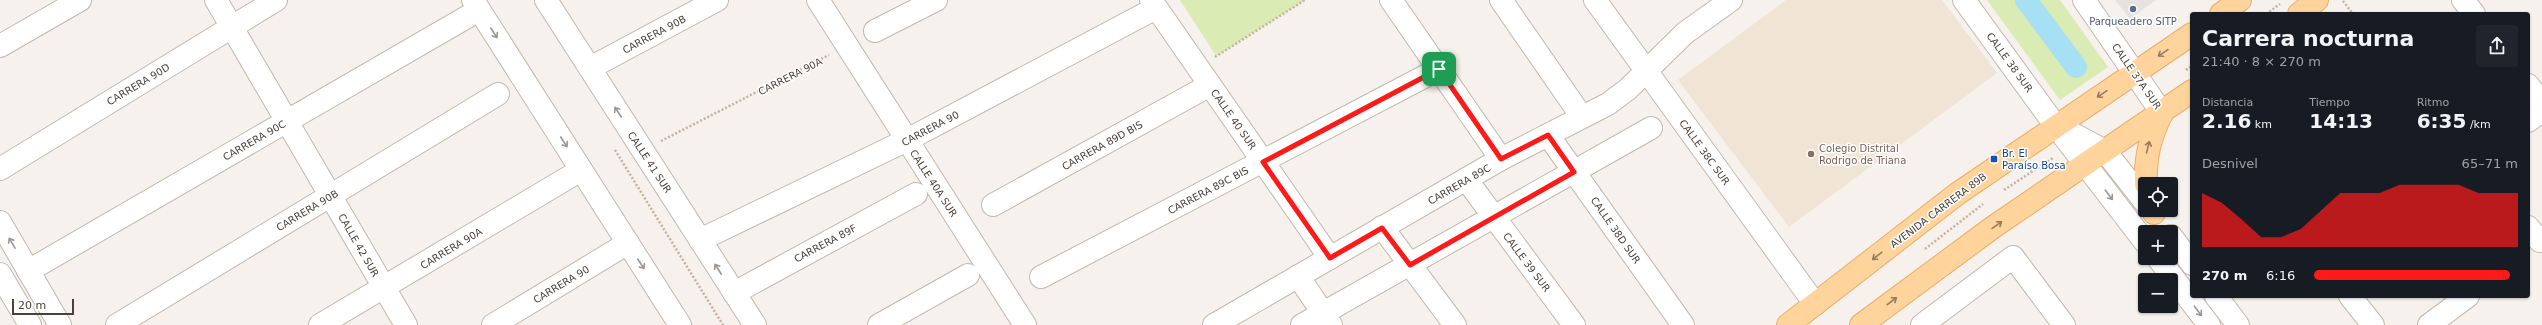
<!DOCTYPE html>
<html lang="es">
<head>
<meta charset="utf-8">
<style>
  :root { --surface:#171b24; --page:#20242c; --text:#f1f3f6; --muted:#9ea1a6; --accent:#ff1a1a }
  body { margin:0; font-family:"DejaVu Sans",sans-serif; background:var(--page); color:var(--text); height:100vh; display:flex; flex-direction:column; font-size:15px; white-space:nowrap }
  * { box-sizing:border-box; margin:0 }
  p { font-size:13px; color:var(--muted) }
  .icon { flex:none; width:22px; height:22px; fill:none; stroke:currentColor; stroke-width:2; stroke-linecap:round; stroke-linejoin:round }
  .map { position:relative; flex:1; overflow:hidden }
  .drawer { position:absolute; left:2190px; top:12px; width:340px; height:286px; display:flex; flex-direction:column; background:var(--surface); border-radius:4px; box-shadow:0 1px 3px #0004 }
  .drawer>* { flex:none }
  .tools { position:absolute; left:2138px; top:177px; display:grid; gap:8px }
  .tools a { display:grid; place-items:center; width:40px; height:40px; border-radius:4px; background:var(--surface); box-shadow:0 1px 3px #0004; font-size:20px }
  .scale { position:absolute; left:12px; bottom:10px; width:62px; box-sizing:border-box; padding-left:4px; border:2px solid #4b4139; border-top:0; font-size:11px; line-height:14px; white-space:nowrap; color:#4b4139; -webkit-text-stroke:3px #fff; paint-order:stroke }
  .pin { position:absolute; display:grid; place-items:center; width:34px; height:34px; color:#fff; margin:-17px; border-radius:8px; box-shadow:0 2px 6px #0006 }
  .round { display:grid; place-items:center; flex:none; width:42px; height:42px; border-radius:4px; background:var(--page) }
  .headline { display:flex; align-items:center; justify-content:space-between; height:68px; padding:0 12px }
  h1 { font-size:22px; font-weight:600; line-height:30px }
  .metrics { display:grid; grid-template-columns:repeat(3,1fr); gap:6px; height:68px; padding:4px 12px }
  .metrics div { display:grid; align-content:center }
  .metrics b { font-size:20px; font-weight:600 }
  .metrics small { font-size:11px; font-weight:400 }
  .metrics p { font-size:11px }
  .chart { height:112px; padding:8px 12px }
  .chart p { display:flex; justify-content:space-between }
  .chart svg { width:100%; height:72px; margin-top:4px; fill:var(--accent); opacity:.7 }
  ul { padding:0 12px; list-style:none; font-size:13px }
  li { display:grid; grid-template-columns:64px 48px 1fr; align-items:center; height:30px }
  li i { height:10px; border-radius:5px; background:var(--accent) }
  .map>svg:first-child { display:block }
  .education { fill:#f0e4d5 }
  .green { fill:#daebb4 }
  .parking { fill:#e5e2e0 }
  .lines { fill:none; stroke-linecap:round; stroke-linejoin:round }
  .canal { stroke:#a7e0f4; stroke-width:22 }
  .minor-casing { stroke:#c2b8ad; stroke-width:24 }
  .major-casing { stroke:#e9ae67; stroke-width:24 }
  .path { stroke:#c5b19e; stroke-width:2.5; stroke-dasharray:2 2; stroke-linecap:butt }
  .minor { stroke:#fff; stroke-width:22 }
  .major { stroke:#ffd49c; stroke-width:22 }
  .oneway { stroke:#9c9692 }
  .oneway2 { stroke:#937c61 }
  .route-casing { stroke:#fff; stroke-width:8 }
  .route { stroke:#ff1a1a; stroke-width:5 }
  .service-dot { fill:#5c6f8a; stroke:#fff; stroke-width:1.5 }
  .education-dot { fill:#8d6e63; stroke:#fff; stroke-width:1.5 }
  .transit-dot { fill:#1a4fb4; stroke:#fff; stroke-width:1.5 }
  .labels { text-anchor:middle; stroke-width:3; stroke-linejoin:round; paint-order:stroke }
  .service-label { font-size:10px; fill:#4e5e75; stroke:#fff }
  .street-label { font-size:10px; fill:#4b4139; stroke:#fff }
  .education-label { font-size:10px; fill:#785e54; stroke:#fff; text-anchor:start }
  .transit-label { font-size:10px; fill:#164399; stroke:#fff; text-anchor:start }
</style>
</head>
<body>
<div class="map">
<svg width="2542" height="325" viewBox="0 0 2542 325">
  <rect width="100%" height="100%" fill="#f6f1ec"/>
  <polygon class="education" points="1786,0 1942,0 1997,73 1789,227 1678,80"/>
  <g class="green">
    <polygon points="1180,0 1305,0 1216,56"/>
    <polygon points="1987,0 2060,0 2108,67 2060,100"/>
  </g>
  <polygon class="parking" points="2115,0 2156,0 2130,19"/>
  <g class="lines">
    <polyline class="canal" points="2026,0 2076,67"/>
    <g class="minor-casing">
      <g id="minor">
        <polyline points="216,0 406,325"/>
        <polyline points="473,0 680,325"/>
        <polyline points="546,0 755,325"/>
        <polyline points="818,0 1025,325"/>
        <polyline points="1151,0 1330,258"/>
        <polyline points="1391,0 1501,159"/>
        <polyline points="1501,0 1582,117"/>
        <polyline points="1595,0 1815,304"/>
        <polyline points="1964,0 2055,125 2145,242"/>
        <polyline points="2084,0 2162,113"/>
        <polyline points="2463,0 2474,14"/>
        <polyline points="875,31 936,0"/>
        <polyline points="0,46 80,0"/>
        <polyline points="590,68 717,0"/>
        <polyline points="2528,85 2542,103"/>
        <polyline points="2528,121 2542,111"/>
        <polyline points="2062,128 2105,151 2145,202"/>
        <polyline points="1548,135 1683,325"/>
        <polyline points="0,169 276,0"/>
        <polyline points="1466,179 1574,325"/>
        <polyline points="993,205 1210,85"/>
        <polyline points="0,222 60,325"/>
        <polyline points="1382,227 1455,325"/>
        <polyline points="2528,227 2540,241"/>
        <polyline points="2171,236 2192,264"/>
        <polyline points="700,240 907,140 1156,8"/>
        <polyline points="2158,258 2209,325"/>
        <polyline points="28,271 479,10"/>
        <polyline points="0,274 30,325"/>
        <polyline points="1298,276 1331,325"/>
        <polyline points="1041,277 1439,69"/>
        <polyline points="734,293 916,194"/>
        <polyline points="2216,296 2238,325"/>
        <polyline points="2350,296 2373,325"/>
        <polyline points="117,325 498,94"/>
        <polyline points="320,325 581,170"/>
        <polyline points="493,325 628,243"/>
        <polyline points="879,325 968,275"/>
        <polyline points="1214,325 1501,159 1608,104 1628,89 1685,33 1731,0"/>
        <polyline points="1302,325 1651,128"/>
        <polyline points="1922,325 2013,257 2064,325"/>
        <polyline points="2429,325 2468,296"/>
      </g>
    </g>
    <g class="major-casing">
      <g id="major">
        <polyline points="2221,14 2240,0"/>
        <polyline points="2299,14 2317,0"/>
        <path d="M2146,184c-1,-27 4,-47 16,-71"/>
        <polyline points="2153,210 2154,213"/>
        <polyline points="1788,325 1957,194 2192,34"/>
        <polyline points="1861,325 1992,228 2192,91"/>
      </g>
    </g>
    <g class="path">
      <polyline points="2343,1 2353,14"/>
      <polyline points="2266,14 2280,4"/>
      <polyline points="1215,57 1305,0"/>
      <polyline points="2186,70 2192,66"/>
      <polyline points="661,141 829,55"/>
      <polyline points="615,150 723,325"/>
      <polyline points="2004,190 2053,158"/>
      <polyline points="1925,249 1983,204"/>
    </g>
    <use href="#minor" class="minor"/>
    <use href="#major" class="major"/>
  </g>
  <defs><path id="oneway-shaft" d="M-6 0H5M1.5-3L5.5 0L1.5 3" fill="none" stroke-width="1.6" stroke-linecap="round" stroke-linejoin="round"/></defs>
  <g class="oneway">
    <use href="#oneway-shaft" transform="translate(494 33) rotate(57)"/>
    <use href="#oneway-shaft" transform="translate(618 112) rotate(-123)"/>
    <use href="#oneway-shaft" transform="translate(564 142) rotate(57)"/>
    <use href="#oneway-shaft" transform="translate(2109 195) rotate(53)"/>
    <use href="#oneway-shaft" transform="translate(12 243) rotate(-120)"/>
    <use href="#oneway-shaft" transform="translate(641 264) rotate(57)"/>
    <use href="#oneway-shaft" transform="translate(718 269) rotate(-123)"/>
    <use href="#oneway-shaft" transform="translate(2198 311) rotate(53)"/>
  </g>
  <g class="oneway2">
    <use href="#oneway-shaft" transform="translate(2163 53) rotate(146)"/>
    <use href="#oneway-shaft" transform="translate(2102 94) rotate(146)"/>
    <use href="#oneway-shaft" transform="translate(2148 147) rotate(-76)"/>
    <use href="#oneway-shaft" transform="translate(1997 225) rotate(-35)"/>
    <use href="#oneway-shaft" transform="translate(1877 256) rotate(142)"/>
    <use href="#oneway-shaft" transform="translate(1892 301) rotate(-37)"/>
  </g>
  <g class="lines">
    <g class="route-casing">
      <polygon id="route" points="1439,69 1501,159 1548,135 1574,172 1410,265 1382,228 1330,258 1263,162"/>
    </g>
    <use href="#route" class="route"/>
  </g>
  <circle class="service-dot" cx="2133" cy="9" r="4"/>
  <circle class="education-dot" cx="1811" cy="154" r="4"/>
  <rect class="transit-dot" x="1990" y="155" width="8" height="8" rx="2"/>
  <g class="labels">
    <g class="service-label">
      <text x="2133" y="25">Parqueadero SITP</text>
    </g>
    <g class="street-label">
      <text transform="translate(654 34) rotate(-28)" y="4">CARRERA 90B</text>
      <text transform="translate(2010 62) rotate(54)" y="4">CALLE 38 SUR</text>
      <text transform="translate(790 76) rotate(-27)" y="4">CARRERA 90A</text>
      <text transform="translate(2137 76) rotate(55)" y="4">CALLE 37A SUR</text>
      <text transform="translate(138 84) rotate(-31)" y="4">CARRERA 90D</text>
      <text transform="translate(1234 119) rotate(55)" y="4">CALLE 40 SUR</text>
      <text transform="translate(930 128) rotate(-28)" y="4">CARRERA 90</text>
      <text transform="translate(254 140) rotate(-30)" y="4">CARRERA 90C</text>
      <text transform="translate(1102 145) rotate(-29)" y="4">CARRERA 89D BIS</text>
      <text transform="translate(1705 152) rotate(54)" y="4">CALLE 38C SUR</text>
      <text transform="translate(650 162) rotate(57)" y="4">CALLE 41 SUR</text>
      <text transform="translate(934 183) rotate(57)" y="4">CALLE 40A SUR</text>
      <text transform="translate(1459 184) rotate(-30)" y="4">CARRERA 89C</text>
      <text transform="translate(1208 190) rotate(-28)" y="4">CARRERA 89C BIS</text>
      <text transform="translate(307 210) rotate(-31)" y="4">CARRERA 90B</text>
      <text transform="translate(1938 210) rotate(-37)" y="4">AVENIDA CARRERA 89B</text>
      <text transform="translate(1616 230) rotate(55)" y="4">CALLE 38D SUR</text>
      <text transform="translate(825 243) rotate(-28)" y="4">CARRERA 89F</text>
      <text transform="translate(359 245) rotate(60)" y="4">CALLE 42 SUR</text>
      <text transform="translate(451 248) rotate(-31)" y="4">CARRERA 90A</text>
      <text transform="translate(1527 262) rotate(53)" y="4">CALLE 39 SUR</text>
      <text transform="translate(561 284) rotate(-31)" y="4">CARRERA 90</text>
    </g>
    <g class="education-label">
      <text x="1819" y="152">Colegio Distrital<tspan x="1819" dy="12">Rodrigo de Triana</tspan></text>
    </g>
    <g class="transit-label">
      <text x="2002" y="157">Br. El<tspan x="2002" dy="12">Paraíso Bosa</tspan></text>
    </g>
  </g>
</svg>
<div class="tools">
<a><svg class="icon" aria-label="locate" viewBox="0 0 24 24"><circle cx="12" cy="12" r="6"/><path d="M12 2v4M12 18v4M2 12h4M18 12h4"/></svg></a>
<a>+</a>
<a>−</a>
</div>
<div class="scale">20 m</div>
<div class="pin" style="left:1439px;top:69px;background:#1e9e55"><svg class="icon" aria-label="arrive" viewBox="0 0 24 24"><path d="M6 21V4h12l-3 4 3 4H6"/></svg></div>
<section class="drawer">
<div class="headline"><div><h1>Carrera nocturna</h1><p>21:40 · 8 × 270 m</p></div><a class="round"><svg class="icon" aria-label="share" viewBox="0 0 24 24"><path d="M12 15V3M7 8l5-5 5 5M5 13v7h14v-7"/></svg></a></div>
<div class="metrics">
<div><p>Distancia</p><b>2.16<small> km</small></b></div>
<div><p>Tiempo</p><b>14:13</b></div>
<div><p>Ritmo</p><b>6:35<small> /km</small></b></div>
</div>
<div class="chart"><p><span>Desnivel</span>65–71 m</p>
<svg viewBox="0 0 160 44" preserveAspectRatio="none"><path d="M0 44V11L10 17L20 27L30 38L40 38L50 33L60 22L70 11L80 11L90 11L100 6L110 6L120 6L130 6L140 11L150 11L160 11V44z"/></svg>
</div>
<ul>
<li><b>270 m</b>6:16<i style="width:96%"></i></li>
</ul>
</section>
</div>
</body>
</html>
